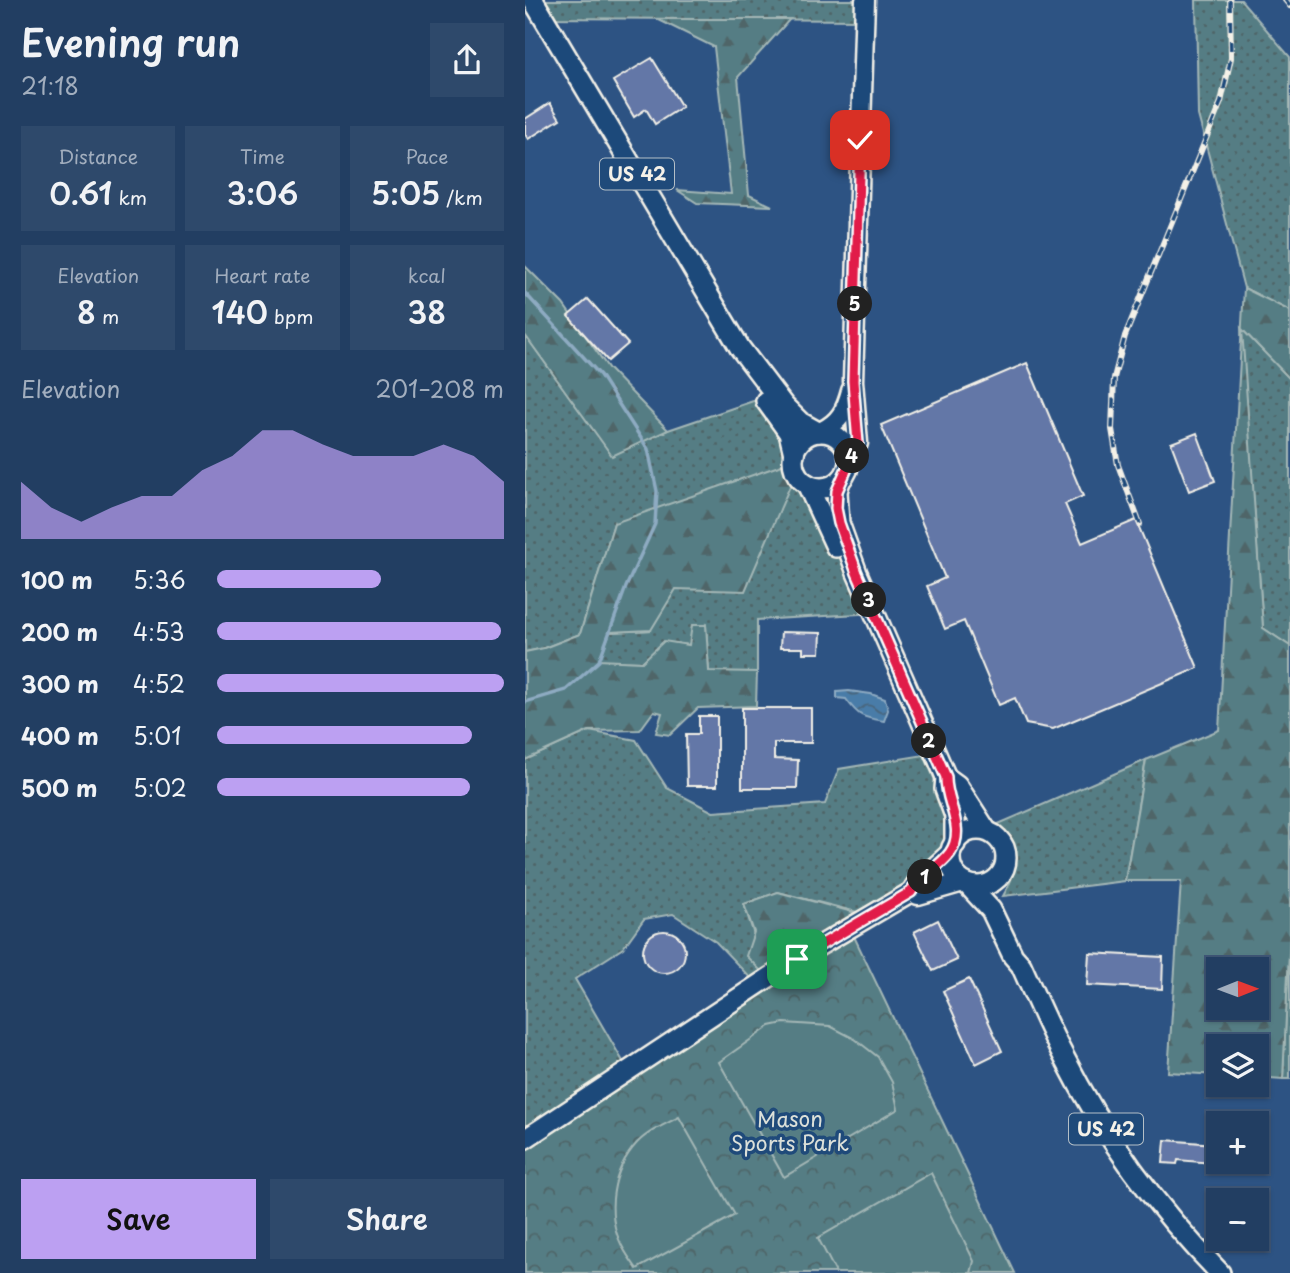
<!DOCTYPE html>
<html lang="en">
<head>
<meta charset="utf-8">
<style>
  :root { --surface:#223e62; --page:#2e496b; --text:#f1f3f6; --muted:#a2aebe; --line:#3f5777; --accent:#bca0f2 }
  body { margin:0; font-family:"Playpen Sans",sans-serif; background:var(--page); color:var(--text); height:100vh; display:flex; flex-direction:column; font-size:26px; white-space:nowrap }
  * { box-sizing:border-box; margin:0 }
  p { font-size:23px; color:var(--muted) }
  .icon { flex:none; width:38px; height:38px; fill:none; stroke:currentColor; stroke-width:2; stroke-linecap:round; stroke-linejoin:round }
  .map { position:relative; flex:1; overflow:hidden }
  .drawer { display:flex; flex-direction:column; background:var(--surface); width:525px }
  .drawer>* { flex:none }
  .needle { width:46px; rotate:89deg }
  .controls { position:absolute; left:681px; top:957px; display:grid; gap:14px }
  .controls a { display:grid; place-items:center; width:63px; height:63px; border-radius:0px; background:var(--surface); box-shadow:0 2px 5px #0004,0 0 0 2px var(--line); font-size:35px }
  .pin { position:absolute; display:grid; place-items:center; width:60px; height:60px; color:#fff; margin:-30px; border-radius:14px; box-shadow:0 4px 10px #0006 }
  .km { position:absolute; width:35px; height:35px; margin:-18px; border-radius:50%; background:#222; color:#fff; font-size:19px; line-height:35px; text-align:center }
  .round { display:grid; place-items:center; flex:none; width:74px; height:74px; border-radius:0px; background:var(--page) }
  .summary { display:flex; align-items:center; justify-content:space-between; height:119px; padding:0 21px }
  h1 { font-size:38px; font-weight:600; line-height:52px }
  .metrics { display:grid; grid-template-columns:repeat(3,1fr); gap:10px; height:119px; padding:7px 21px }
  .metrics div { display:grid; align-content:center; border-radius:0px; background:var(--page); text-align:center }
  .metrics b { font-size:30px; font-weight:600 }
  .metrics small { font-size:19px; font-weight:400 }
  .metrics p { font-size:19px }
  .chart { height:196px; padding:14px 21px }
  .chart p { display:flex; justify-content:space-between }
  .chart svg { width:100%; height:126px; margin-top:7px; fill:var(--accent); opacity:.7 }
  .cta { display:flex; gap:14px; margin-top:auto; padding:14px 21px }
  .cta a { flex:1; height:80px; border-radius:0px; background:var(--accent); color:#111; font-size:28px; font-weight:600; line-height:80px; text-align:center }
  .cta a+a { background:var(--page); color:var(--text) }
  ul { padding:0 21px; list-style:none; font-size:23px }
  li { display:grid; grid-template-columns:112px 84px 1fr; align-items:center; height:52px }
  li i { height:18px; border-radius:9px; background:var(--accent) }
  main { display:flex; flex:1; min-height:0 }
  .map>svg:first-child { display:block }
  .grass { fill:url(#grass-dots); stroke:#a4b7b6; stroke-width:2 }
  .forest { fill:url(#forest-firs); stroke:#a4b7b6; stroke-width:2; fill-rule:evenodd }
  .park { fill:url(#park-crowns); stroke:#a4b7b6; stroke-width:2 }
  .garden { fill:#547d84; stroke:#a4b7b6; stroke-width:2 }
  .water { fill:url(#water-waves); stroke:#8eabc2; stroke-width:2 }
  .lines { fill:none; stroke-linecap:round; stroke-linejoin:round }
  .stream { stroke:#8eabc2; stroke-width:3.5 }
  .building { fill:#6477a7; stroke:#f4f1e8; stroke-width:2 }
  .secondary-casing { stroke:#f4f1e8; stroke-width:23 }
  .primary-casing { stroke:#f4f1e8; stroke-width:24 }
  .secondary { stroke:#1f4a7a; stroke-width:18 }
  .primary { stroke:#1f4a7a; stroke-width:19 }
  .rail-casing { stroke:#f4f1e8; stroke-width:6 }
  .rail { stroke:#1f4a7a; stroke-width:3.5; stroke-dasharray:10; stroke-linecap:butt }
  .route-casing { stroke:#fff; stroke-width:14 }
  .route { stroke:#e11d48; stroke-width:9 }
  .labels { text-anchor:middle; stroke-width:7; stroke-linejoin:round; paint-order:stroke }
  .shield { fill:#1f4a7a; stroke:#b4bfc7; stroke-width:2 }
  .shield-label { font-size:19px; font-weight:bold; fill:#f4f1e8 }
  .park-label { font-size:21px; fill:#dce0d9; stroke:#1f4a7a }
</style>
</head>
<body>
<main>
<section class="drawer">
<div class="summary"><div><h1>Evening run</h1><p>21:18</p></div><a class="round"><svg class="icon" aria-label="share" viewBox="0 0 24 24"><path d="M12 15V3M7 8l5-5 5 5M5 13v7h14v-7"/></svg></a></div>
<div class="metrics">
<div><p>Distance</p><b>0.61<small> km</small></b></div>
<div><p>Time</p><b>3:06</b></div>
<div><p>Pace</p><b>5:05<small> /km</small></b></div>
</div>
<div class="metrics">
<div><p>Elevation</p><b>8<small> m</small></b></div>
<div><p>Heart rate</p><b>140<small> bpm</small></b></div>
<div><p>kcal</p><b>38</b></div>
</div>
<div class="chart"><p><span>Elevation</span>201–208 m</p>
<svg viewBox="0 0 160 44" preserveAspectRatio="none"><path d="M0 44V24L10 33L20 38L30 33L40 29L50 29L60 20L70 15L80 6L90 6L100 11L110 15L120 15L130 15L140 11L150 15L160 24V44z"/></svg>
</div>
<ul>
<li><b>100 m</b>5:36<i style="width:57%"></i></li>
<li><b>200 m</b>4:53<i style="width:99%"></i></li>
<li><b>300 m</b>4:52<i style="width:100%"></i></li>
<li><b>400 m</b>5:01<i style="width:89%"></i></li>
<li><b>500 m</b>5:02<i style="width:88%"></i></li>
</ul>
<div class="cta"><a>Save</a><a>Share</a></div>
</section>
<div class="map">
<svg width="765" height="1273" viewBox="0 0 765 1273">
  <defs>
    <pattern id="grass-dots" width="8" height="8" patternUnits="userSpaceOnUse" patternTransform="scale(1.75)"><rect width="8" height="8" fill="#547d84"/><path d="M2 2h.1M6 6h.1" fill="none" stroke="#4f6568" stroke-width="1.8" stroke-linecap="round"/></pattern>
    <pattern id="forest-firs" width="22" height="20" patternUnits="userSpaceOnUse" patternTransform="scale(1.75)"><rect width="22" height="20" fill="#547d84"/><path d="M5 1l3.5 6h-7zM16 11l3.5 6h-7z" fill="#4f6568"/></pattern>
    <pattern id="park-crowns" width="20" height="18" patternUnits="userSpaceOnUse" patternTransform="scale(1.75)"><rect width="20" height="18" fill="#547d84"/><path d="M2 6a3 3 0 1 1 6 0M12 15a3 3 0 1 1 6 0" fill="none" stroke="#4f6568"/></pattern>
    <pattern id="water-waves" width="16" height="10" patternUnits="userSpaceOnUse" patternTransform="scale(1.75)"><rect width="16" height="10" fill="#4a7ca8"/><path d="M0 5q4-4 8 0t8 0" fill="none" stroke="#4a657c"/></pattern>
  </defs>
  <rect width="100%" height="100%" fill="#2d5383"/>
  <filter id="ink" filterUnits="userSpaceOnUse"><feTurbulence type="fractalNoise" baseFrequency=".0143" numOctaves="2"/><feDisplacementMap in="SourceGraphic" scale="14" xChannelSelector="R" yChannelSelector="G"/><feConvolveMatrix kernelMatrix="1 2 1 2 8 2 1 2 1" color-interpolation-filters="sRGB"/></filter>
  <g filter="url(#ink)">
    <g class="grass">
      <polygon points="8,0 340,0 340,20 19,18"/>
      <polygon points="671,0 716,0 765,57 765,311 719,288 673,115"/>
      <polygon points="716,328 765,379 765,646 738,628"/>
      <polygon points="0,335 87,455 143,430 240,397 277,458 295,501 350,613 232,620 232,672 184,672 181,625 164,645 139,642 117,662 74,661 85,632 126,630 89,523 55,634 19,648 0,652"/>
      <polygon points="64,731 111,740 142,788 188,812 300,804 314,769 399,755 422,808 422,844 416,856 382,890 336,913 253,892 219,904 243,978 232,985 191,942 148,914 119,919 98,948 50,979 103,1070 0,1139 0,760"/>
      <path d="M621,760l-21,121 -122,15c19,-31 13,-42 -7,-71z"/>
      <polygon points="765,931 765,1079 758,1079"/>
    </g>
    <g class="forest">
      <polygon points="132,19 265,19 213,77 224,195 247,206 172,203 152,190 206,194 189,47"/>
      <polygon points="0,266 38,304 84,369 143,430 87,456 0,335"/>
      <path d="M719,288l46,23v68l-48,-50 21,299 27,18v285l-7,148 -26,-2v-31h-39v29l-50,-3 13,-191h-56l21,-121 73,-30zM693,970h39v38h-39z"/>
      <polygon points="277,458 220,591 151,589 126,630 85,632 74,660 117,662 139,641 164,645 167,625 181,625 184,671 232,672 231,706 173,708 145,735 131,733 137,713 129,711 115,730 64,731 0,760 0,652 19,648 55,634 89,523"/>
      <polygon points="253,892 335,914 243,978 221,956 229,932 219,904"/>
    </g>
    <polygon class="park" points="325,928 490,1273 0,1273 0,1139"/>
    <g class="garden">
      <polygon points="259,1023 305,1026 330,1039 353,1057 367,1082 373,1109 259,1177 194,1062 245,1026"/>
      <path d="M154,1117l56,98 -98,54c-5,-7 -11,-15 -15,-23 -17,-33 -10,-76 15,-103 11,-12 29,-19 42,-26z"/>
      <polygon points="406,1173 449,1261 446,1273 311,1273 293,1238"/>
    </g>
    <path class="water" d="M324,691l22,3 14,5 3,11 -4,11c-21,-3 -26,-5 -38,-22l-9,-1v-6z"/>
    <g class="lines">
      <polyline class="stream" points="0,293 75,375 123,449 132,491 130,524 101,587 74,661 41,690 0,702"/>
    </g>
    <g class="building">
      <polygon points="127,58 157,107 130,124 121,109 109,117 88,81"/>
      <polygon points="25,103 35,119 3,139 0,134 0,119"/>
      <polygon points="63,299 103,344 83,361 43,316"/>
      <polygon points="502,363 558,496 540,504 557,543 611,520 673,668 528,729 501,724 490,698 474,705 439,621 420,629 402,586 420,578 356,425"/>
      <polygon points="672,433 690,481 664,491 646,443"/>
      <polygon points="256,632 296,633 295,653 278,653 278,648 255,648"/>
      <polygon points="217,708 286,708 286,743 249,743 249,759 273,760 272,788 217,788"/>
      <polygon points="174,716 192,716 192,786 162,786 161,734 174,734"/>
      <polygon points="413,920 432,960 408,971 389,932"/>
      <circle cx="139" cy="952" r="21"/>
      <polygon points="564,953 638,957 637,989 562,985"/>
      <polygon points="444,979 477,1051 451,1064 418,991"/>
      <polygon points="640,1140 689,1144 687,1163 653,1160 652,1164 638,1163"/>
    </g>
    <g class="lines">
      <g class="secondary-casing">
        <g id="secondary">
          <path d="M297,431c18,-9 24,-21 29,-40"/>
          <polyline points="325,462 333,443 328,381 340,0"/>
          <polyline points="386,892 393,895 438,882"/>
          <polyline points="0,1139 272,959 386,892 391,884 426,852"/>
        </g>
      </g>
      <g class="primary-casing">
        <g id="primary">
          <polyline points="8,0 215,348 259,406 275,422 293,432"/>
          <polyline points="241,401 264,433 269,454"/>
          <circle cx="296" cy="460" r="28"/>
          <polyline points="315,481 312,491 314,523 332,573 421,777 420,789 430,816 430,844"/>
          <polyline points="282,484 311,547"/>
          <polyline points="421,777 432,785 461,830"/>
          <circle cx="453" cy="858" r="28"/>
          <path d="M442,884l24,26 22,46 8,9c14,31 27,62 43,92 40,79 94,153 156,216"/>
        </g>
      </g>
      <use href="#secondary" class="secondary"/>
      <use href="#primary" class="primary"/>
      <g class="rail-casing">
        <g id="rail">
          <polyline points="760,0 765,6"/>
          <polyline points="615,524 593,465 587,429 589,378 600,336 696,102 706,58 705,0"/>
        </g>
      </g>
      <use href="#rail" class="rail"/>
    </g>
  </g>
  <g class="lines" filter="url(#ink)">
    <g class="route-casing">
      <path id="route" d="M272,959l114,-67c9,-16 28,-24 39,-39 17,-24 -5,-51 -4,-76l-89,-204 -18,-50 -3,-15 1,-17 21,-48 -5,-62 7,-241"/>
    </g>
    <use href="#route" class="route"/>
  </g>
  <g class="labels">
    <g class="shield">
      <rect x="75" y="158.5" width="74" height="31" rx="5"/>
      <rect x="544" y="1113.5" width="74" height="31" rx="5"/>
    </g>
    <g class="shield-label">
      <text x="112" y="181">US 42</text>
      <text x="581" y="1136">US 42</text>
    </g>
    <g class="park-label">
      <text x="265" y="1127">Mason<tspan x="265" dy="24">Sports Park</tspan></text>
    </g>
  </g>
</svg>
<div class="controls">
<a><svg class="needle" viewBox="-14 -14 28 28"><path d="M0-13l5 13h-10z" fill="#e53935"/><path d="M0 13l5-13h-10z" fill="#a2aebe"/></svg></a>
<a><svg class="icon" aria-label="layers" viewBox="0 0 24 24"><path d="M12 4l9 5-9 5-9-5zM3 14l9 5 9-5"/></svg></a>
<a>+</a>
<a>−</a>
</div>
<div class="pin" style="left:272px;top:959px;background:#1e9e55"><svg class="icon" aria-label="arrive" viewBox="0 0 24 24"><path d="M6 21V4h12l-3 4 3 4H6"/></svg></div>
<div class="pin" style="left:335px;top:140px;background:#d93025"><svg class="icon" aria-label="check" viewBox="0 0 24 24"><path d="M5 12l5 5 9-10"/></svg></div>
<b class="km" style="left:400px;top:877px">1</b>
<b class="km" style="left:404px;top:741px">2</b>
<b class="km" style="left:344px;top:600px">3</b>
<b class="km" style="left:327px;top:456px">4</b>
<b class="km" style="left:330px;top:304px">5</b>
</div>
</main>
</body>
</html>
